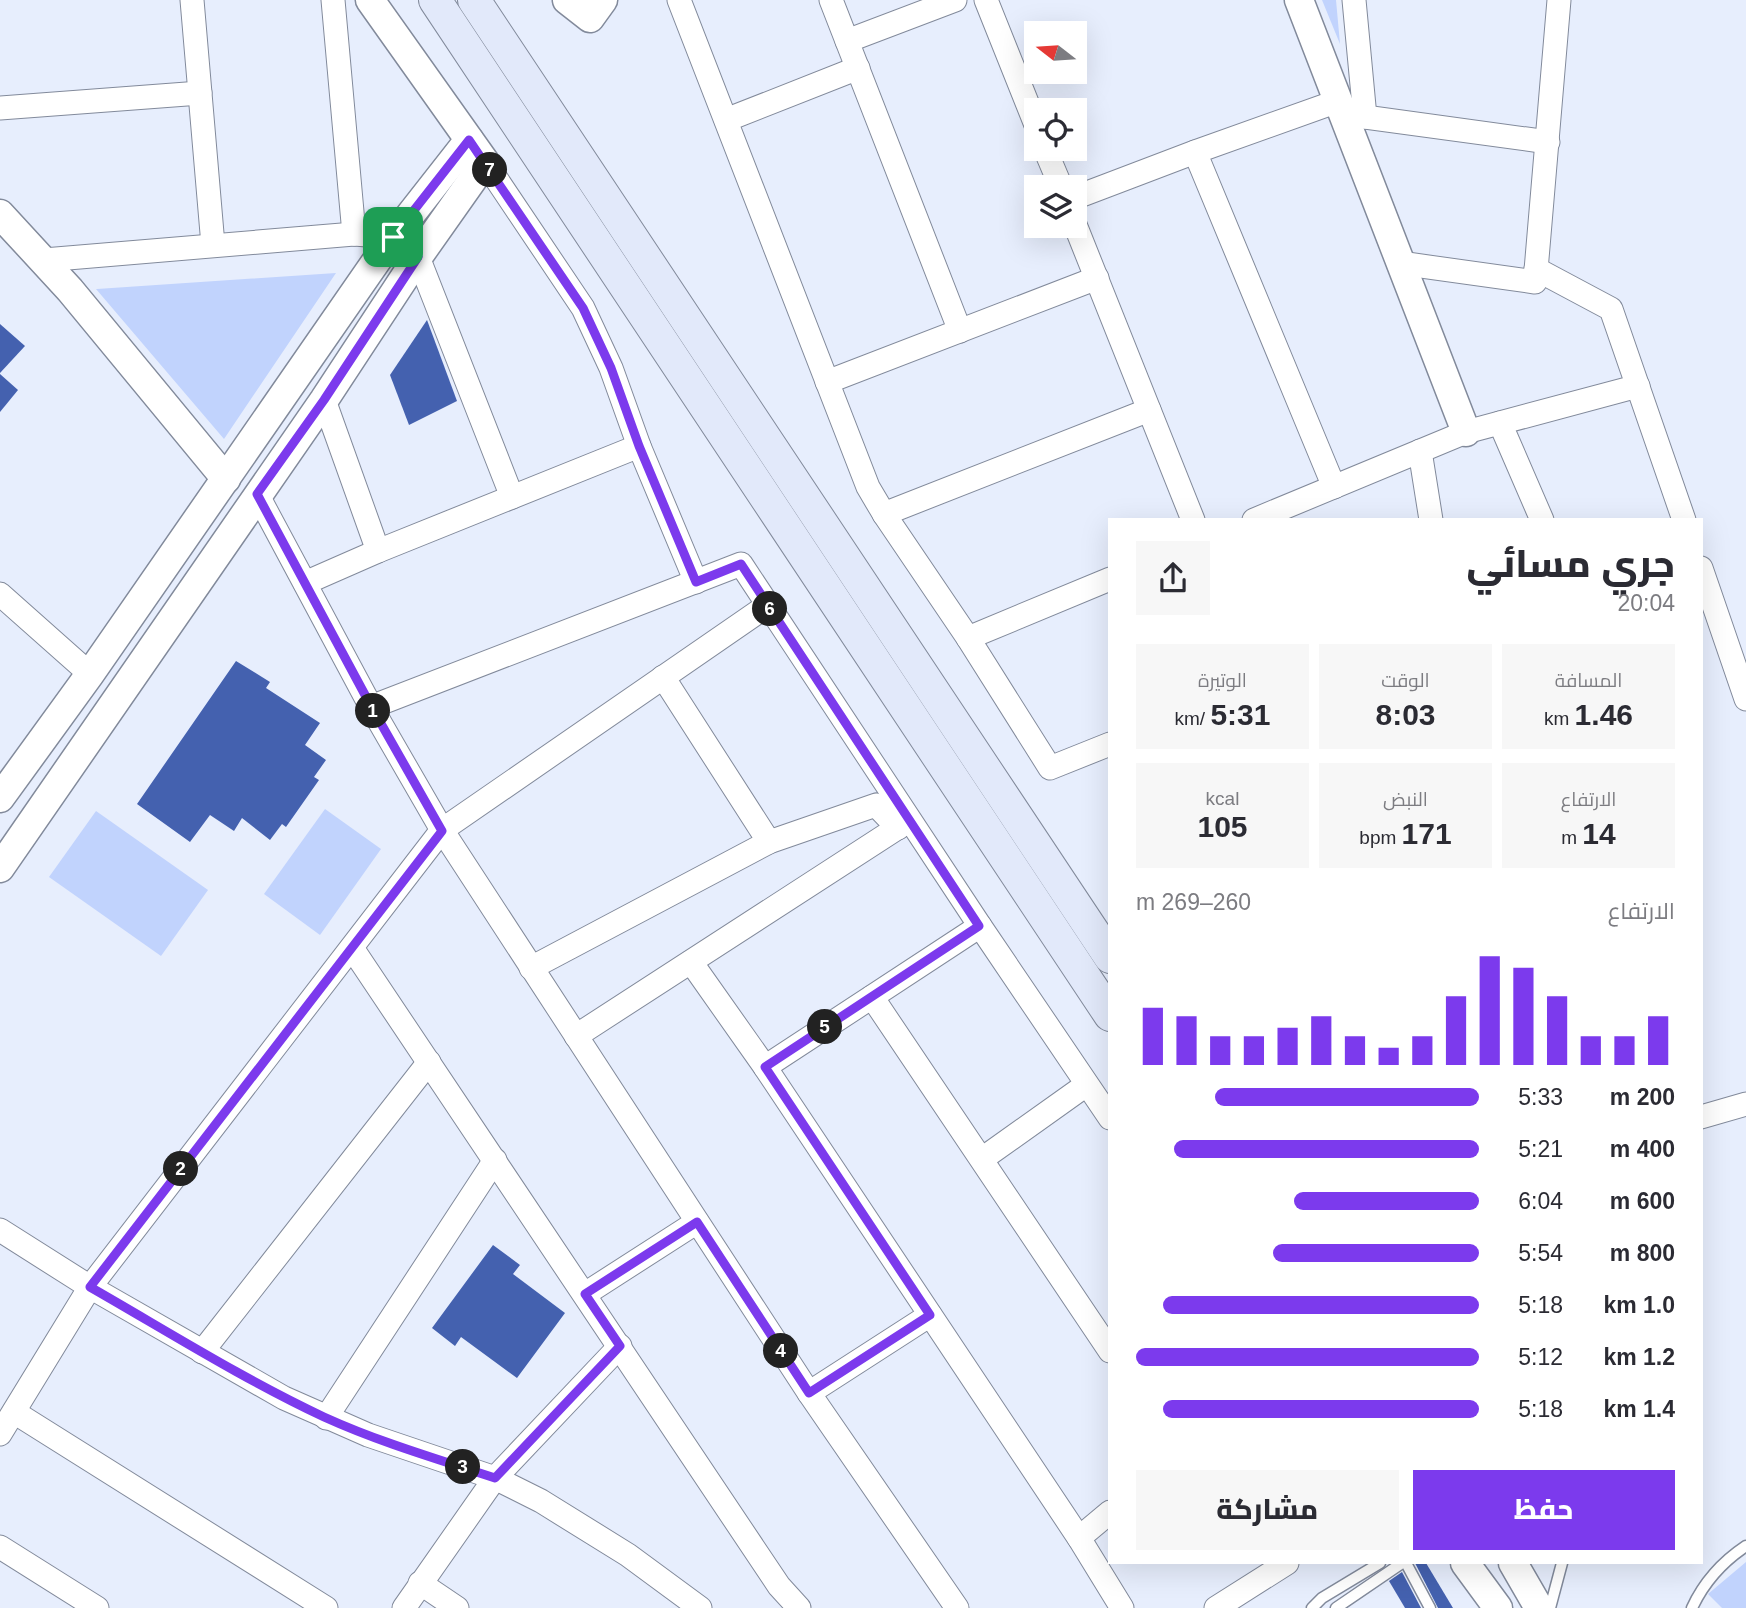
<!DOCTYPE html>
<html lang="ar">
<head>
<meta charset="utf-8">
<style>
  :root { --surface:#fff; --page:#f7f7f7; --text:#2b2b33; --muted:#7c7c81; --accent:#7c3aed }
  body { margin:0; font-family:Helvetica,Cairo,sans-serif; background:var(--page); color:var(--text); direction:rtl; height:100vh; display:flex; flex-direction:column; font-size:26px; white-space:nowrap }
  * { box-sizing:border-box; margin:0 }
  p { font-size:23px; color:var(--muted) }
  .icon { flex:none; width:38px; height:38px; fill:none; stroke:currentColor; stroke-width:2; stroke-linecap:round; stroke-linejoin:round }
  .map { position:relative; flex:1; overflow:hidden; direction:ltr }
  .details { position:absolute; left:1108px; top:518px; width:595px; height:1046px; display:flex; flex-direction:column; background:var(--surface); border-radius:0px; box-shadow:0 7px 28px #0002; direction:rtl }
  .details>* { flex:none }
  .needle { width:46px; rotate:287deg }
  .fabs { position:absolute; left:1024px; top:21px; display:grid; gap:14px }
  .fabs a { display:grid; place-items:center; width:63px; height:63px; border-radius:0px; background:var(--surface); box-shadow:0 7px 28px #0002; font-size:35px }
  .pin { position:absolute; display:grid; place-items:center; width:60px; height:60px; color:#fff; margin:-30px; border-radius:14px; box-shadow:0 4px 10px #0006 }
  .km { position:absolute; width:35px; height:35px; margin:-18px; border-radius:50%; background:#222; color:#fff; font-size:19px; line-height:35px; text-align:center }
  .round { display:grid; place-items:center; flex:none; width:74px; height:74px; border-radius:0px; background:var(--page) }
  .overview { display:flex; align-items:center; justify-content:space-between; height:119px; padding:0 28px }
  h1 { font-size:38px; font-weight:800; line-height:52px }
  .stats { display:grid; grid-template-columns:repeat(3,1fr); gap:10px; height:119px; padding:7px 28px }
  .stats div { display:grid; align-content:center; border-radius:0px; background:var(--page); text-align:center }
  .stats b { font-size:30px; font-weight:800 }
  .stats small { font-size:19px; font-weight:400 }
  .stats p { font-size:19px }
  .chart { height:196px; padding:14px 28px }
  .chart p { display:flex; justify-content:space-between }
  .chart svg { width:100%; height:126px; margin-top:7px; stroke:var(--accent); stroke-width:6 }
  .button { display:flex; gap:14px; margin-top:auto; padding:14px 28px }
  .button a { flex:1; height:80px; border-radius:0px; background:var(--accent); color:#fff; font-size:28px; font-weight:800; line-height:80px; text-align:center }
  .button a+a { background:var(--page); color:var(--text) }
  ul { padding:0 28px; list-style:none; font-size:23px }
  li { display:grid; grid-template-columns:112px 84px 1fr; align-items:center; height:52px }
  li i { height:18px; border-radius:9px; background:var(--accent) }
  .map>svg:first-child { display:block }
  .green { fill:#c1d3fd }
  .building { fill:#4461af }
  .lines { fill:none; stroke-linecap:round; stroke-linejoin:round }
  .service-casing { stroke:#828a9b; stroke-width:13 }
  .minor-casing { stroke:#828a9b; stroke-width:25 }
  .tertiary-casing { stroke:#828a9b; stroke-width:31 }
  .secondary-casing { stroke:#828a9b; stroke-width:34 }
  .service { stroke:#fff; stroke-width:10 }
  .minor { stroke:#fff; stroke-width:23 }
  .tertiary { stroke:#fff; stroke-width:28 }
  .secondary { stroke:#e2e9fa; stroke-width:32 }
  .route-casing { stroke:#fff; stroke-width:14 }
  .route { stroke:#7c3aed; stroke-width:9 }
</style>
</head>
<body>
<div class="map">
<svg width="1746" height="1608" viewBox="0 0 1746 1608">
  <rect width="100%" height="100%" fill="#e7eefd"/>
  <g class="green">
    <polygon points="1322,0 1336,0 1340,44"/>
    <polygon points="336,273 224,439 96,289 97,289"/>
    <polygon points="325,809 381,849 320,935 264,894"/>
    <polygon points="96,811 208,890 161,956 49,877"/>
    <polygon points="1746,1562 1746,1608 1722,1608 1708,1594"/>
  </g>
  <g class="building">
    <polygon points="427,320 457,401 409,425 390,375"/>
    <polygon points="0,324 25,346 0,373"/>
    <polygon points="0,374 18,390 0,412"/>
    <polygon points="236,661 270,682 266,688 320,723 305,745 326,760 314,777 319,780 286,827 282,824 270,840 242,818 234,831 210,815 190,842 137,804"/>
    <polygon points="493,1245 520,1265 513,1274 565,1313 517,1378 461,1337 455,1346 432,1328"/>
    <polygon points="1415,1563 1426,1563 1453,1608 1438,1608"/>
    <polygon points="1402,1572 1421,1608 1405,1608 1389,1581"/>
  </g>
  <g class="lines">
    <g class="service-casing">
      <g id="service">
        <polyline points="1406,1563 1430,1608"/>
        <polyline points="1312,1608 1322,1598 1380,1563"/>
        <polyline points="1336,1608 1402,1563"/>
        <polyline points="1550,1608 1562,1563"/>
        <path d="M1692,1608c12,-26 30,-46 54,-62"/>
      </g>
    </g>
    <g class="minor-casing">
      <g id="minor">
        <polyline points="192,0 213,245"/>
        <polyline points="333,0 354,234"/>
        <polyline points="679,0 868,487 884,514 968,638 1050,768 1110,744"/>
        <polyline points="831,0 960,331"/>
        <polyline points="986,0 1036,125"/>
        <polyline points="1354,0 1365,117"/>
        <polyline points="847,41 955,0"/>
        <polyline points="0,108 200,93"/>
        <polyline points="1343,114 1548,142"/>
        <polyline points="726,120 858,68"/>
        <polyline points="1045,149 1061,187"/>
        <polyline points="1195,152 1334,487"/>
        <polyline points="485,162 583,308 611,368 639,446 696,582"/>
        <polyline points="1074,198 1195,152 1338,101"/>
        <polyline points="1074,222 1193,520"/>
        <polyline points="418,257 512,497"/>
        <polyline points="44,260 354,234 393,237"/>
        <polyline points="1400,263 1535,282 1559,0"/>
        <polyline points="1536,269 1611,309 1684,520"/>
        <polyline points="827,382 1097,278"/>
        <polyline points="324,400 378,551"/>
        <polyline points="1500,423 1542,520"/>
        <polyline points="1420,451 1431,520"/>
        <polyline points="257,494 371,707 442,830 809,1393 957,1608"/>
        <polyline points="884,514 1149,410"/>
        <polyline points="1254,520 1466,432 1638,386"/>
        <polyline points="1701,568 1746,699"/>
        <polyline points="305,583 378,551 639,446"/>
        <polyline points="0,594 90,674"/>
        <polyline points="968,638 1110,579"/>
        <polyline points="663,677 769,842"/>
        <polyline points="371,707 741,564 980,926 1110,1118"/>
        <polyline points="352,948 779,1586 799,1608"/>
        <polyline points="691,962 765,1067 1079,1538 1122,1608"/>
        <polyline points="531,968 769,842 876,805 898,828"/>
        <polyline points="872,997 1110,1351"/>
        <polyline points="576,1036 908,821"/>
        <polyline points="765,1067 980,926"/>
        <polyline points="1701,1117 1746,1104"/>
        <polyline points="982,1159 1086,1085"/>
        <polyline points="0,1230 90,1287 284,1398 368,1435 495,1478 541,1501 628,1555 700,1608"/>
        <polyline points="585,1294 697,1222"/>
        <polyline points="202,1352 429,1062"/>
        <polyline points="809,1393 930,1315"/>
        <polyline points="14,1412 326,1608"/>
        <polyline points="326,1418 495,1160"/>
        <polyline points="0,1434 90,1287 442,830 768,605"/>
        <polyline points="1079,1538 1110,1512"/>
        <polyline points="0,1547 97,1608"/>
        <polyline points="420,1583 457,1608"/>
        <polyline points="404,1608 495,1478 620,1346"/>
        <polyline points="1216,1608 1287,1563"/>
      </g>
    </g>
    <g class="tertiary-casing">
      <g id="tertiary">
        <polyline points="567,0 590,18 603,0"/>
        <polyline points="1299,0 1466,432"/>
        <polyline points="0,214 70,290 226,479"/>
        <polyline points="0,798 90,674 393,237 469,140"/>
        <polyline points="0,868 324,400 418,257 485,162 370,0"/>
        <polyline points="1465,1563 1498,1608"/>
        <polyline points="1513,1563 1539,1608"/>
      </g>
    </g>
    <g class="secondary-casing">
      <g id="secondary">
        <polyline points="435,0 1110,1015"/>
        <polyline points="474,0 1110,957"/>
      </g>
    </g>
    <use href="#service" class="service"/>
    <use href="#minor" class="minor"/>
    <use href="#tertiary" class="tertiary"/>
    <use href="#secondary" class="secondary"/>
  </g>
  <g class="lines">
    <g class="route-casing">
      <path id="route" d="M469,140l114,168 28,60 28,78 57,136 45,-18 238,362 -214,141 165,248 -121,78 -112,-171 -112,72 35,52 -125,132c-58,-19 -116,-36 -171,-61 -81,-38 -157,-86 -234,-130l352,-456 -71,-125 -114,-212 67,-94 94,-143 -25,-20z"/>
    </g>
    <use href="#route" class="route"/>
  </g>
</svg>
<div class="fabs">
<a><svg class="needle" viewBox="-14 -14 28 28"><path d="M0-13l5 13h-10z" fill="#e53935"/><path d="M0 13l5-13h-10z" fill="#7c7c81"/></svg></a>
<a><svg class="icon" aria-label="locate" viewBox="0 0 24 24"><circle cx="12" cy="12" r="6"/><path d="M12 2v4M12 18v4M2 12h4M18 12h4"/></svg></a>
<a><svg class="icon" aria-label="layers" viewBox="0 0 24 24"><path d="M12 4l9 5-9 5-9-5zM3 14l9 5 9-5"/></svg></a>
</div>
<div class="pin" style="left:393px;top:237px;background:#1e9e55"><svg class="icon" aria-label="arrive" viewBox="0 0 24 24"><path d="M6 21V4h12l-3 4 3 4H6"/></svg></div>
<b class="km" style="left:373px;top:711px">1</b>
<b class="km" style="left:181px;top:1169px">2</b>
<b class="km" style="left:463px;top:1467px">3</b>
<b class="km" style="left:781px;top:1351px">4</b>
<b class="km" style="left:825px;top:1027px">5</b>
<b class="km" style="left:770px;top:609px">6</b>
<b class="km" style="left:490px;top:170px">7</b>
<section class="details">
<div class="overview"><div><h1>جري مسائي</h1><p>20:04</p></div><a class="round"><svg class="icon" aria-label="share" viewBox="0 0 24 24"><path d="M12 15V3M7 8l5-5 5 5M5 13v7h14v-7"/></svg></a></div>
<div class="stats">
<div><p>المسافة</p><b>1.46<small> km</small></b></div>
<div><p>الوقت</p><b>8:03</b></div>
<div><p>الوتيرة</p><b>5:31<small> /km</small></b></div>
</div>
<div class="stats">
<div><p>الارتفاع</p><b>14<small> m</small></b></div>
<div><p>النبض</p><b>171<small> bpm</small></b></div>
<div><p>kcal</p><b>105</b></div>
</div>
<div class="chart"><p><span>الارتفاع</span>260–269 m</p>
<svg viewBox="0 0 160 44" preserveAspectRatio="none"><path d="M5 44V24M15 44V27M25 44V34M35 44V34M45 44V31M55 44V27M65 44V34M75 44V38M85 44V34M95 44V20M105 44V6M115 44V10M125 44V20M135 44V34M145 44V34M155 44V27"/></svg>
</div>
<ul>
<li><b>200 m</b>5:33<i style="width:77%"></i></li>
<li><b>400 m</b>5:21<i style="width:89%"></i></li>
<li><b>600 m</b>6:04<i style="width:54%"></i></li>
<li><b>800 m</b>5:54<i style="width:60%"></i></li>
<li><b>1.0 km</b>5:18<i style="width:92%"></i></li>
<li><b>1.2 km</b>5:12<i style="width:100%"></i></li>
<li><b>1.4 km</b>5:18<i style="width:92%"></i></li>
</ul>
<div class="button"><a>حفظ</a><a>مشاركة</a></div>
</section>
</div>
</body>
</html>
